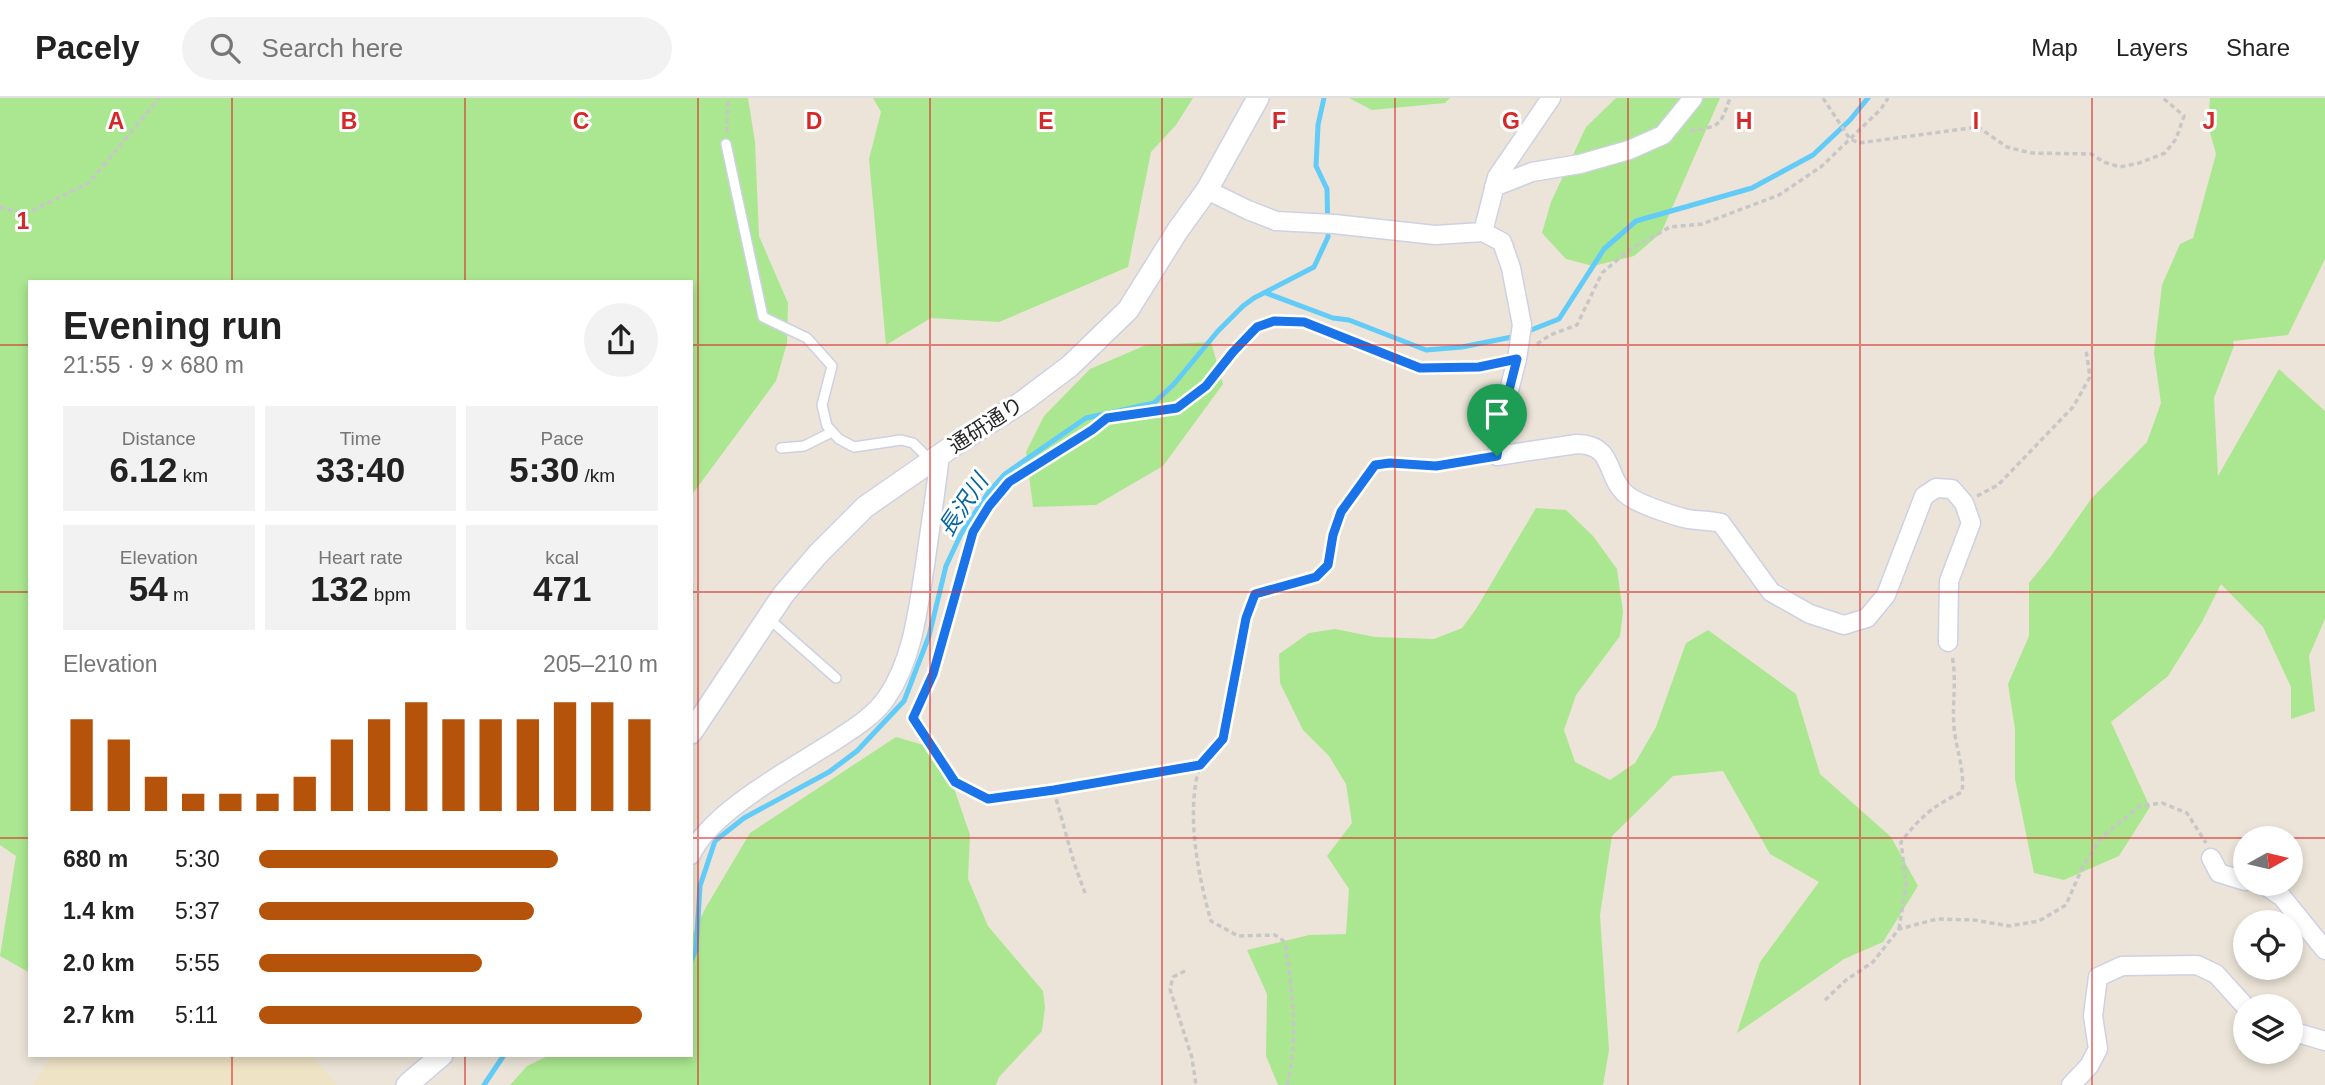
<!DOCTYPE html>
<html lang="en">
<head>
<meta charset="utf-8">
<style>
  :root { --surface:#fff; --page:#f2f2f2; --text:#222; --muted:#767676; --line:#e0e0e0; --accent:#b45309 }
  body { margin:0; font-family:Arial,"Noto Sans JP",sans-serif; background:var(--page); color:var(--text); height:100vh; display:flex; flex-direction:column; font-size:26px; white-space:nowrap }
  * { box-sizing:border-box; margin:0 }
  p { font-size:23px; color:var(--muted) }
  .icon { flex:none; width:38px; height:38px; fill:none; stroke:currentColor; stroke-width:2; stroke-linecap:round; stroke-linejoin:round }
  .map { position:relative; flex:1; overflow:hidden }
  .sheet { position:absolute; left:28px; top:182px; width:665px; height:777px; display:flex; flex-direction:column; background:var(--surface); border-radius:0px; box-shadow:0 4px 10px #0003 }
  .sheet>* { flex:none }
  .needle { width:46px; rotate:82deg }
  .controls { position:absolute; left:2233px; top:728px; display:grid; gap:14px }
  .controls a { display:grid; place-items:center; width:70px; height:70px; border-radius:50%; background:var(--surface); box-shadow:0 4px 10px #0003; font-size:35px }
  .pin { position:absolute; display:grid; place-items:center; width:60px; height:60px; color:#fff; margin:-72px -30px; border-radius:50% 50% 50% 0; rotate:-45deg; box-shadow:0 0 7px #0007 }
  .pin .icon { rotate:45deg }
  .round { display:grid; place-items:center; flex:none; width:74px; height:74px; border-radius:37px; background:var(--page) }
  .head { display:flex; align-items:center; justify-content:space-between; height:119px; padding:0 35px }
  h1 { font-size:38px; font-weight:700; line-height:52px }
  .stats { display:grid; grid-template-columns:repeat(3,1fr); gap:10px; height:119px; padding:7px 35px }
  .stats div { display:grid; align-content:center; border-radius:0px; background:var(--page); text-align:center }
  .stats b { font-size:35px; font-weight:700 }
  .stats small { font-size:19px; font-weight:400 }
  .stats p { font-size:19px }
  .chart { height:196px; padding:14px 35px }
  .chart p { display:flex; justify-content:space-between }
  .chart svg { width:100%; height:126px; margin-top:7px; stroke:var(--accent); stroke-width:6 }
  ul { padding:0 35px; list-style:none; font-size:23px }
  li { display:grid; grid-template-columns:112px 84px 1fr; align-items:center; height:52px }
  li i { height:18px; border-radius:9px; background:var(--accent) }
  header { display:flex; align-items:center; gap:42px; box-sizing:border-box; height:98px; padding:0 35px; background:var(--surface); border-bottom:2px solid var(--line) }
  header strong { font-size:33px }
  nav { display:flex; gap:38px; margin-inline-start:auto; font-size:24px }
  .search { width:490px; height:63px; background:var(--page); display:flex; align-items:center; gap:18px; box-sizing:border-box; padding:0 24px; border-radius:38px; color:var(--muted); font-size:26px }
  .map>svg:first-child { display:block }
  .education { fill:#efe3c6 }
  .green { fill:#abe790 }
  .lines { fill:none; stroke-linecap:round; stroke-linejoin:round }
  .stream { stroke:#62cbf7; stroke-width:5 }
  .service-casing { stroke:#cdd1e3; stroke-width:12 }
  .minor-casing { stroke:#cdd1e3; stroke-width:21 }
  .tertiary-casing { stroke:#cdd1e3; stroke-width:24 }
  .path { stroke:#c7c7c7; stroke-width:3.5; stroke-dasharray:5 3.5; stroke-linecap:butt }
  .service { stroke:#fff; stroke-width:9 }
  .minor { stroke:#fff; stroke-width:18 }
  .tertiary { stroke:#fff; stroke-width:21 }
  .route-casing { stroke:#fff; stroke-width:14 }
  .route { stroke:#1a73e8; stroke-width:9 }
  .grid { fill:none; stroke:#d62828; stroke-width:2; stroke-opacity:0.55 }
  .labels { text-anchor:middle; stroke-width:6; stroke-linejoin:round; paint-order:stroke }
  .street-label { font-size:21px; fill:#282828; stroke:#fff }
  .water-label { font-size:23px; font-style:italic; fill:#0466a0; stroke:#fff }
  .grid-label { font-size:23px; text-anchor:middle; font-weight:bold; fill:#d62828; stroke:#fff; stroke-width:6; stroke-linejoin:round; paint-order:stroke }
</style>
</head>
<body>
<header>
<strong>Pacely</strong>
<div class="search"><svg class="icon" aria-label="search" viewBox="0 0 24 24"><circle cx="10" cy="10" r="6"/><path d="M15 15l6 6"/></svg>Search here</div>
<nav><a>Map</a><a>Layers</a><a>Share</a></nav>
</header>
<div class="map">
<svg width="2325" height="987" viewBox="0 0 2325 987">
  <rect width="100%" height="100%" fill="#ece4d8"/>
  <polygon class="education" points="51,957 312,957 338,987 33,987"/>
  <g class="green">
    <polygon points="0,0 748,0 755,44 759,138 788,205 787,245 776,283 691,398 691,184 30,184 30,875 0,858 16,758 0,747"/>
    <polygon points="873,0 1193,0 1176,27 1151,54 1128,169 999,224 931,220 886,247 869,61 881,14"/>
    <polygon points="1349,0 1450,0 1445,5 1372,12"/>
    <polygon points="1616,0 1720,0 1661,135 1634,158 1593,168 1566,161 1542,135 1551,104 1586,29"/>
    <polygon points="2210,0 2325,0 2325,161 2288,237 2233,243 2234,248 2214,300 2218,378 2279,271 2325,313 2325,521 2309,558 2315,613 2291,621 2291,589 2263,529 2221,486 2202,524 2168,578 2111,624 2150,709 2119,758 2064,782 2034,775 2015,681 2015,631 2008,586 2029,538 2029,485 2051,458 2091,401 2147,344 2161,305 2154,255 2162,187 2180,146 2193,140 2216,56 2208,27"/>
    <polygon points="1211,244 1223,286 1163,368 1096,407 1033,409 1026,354 1044,318 1090,271 1146,247"/>
    <polygon points="1536,410 1566,412 1593,438 1617,471 1623,514 1620,538 1576,597 1564,632 1575,664 1610,682 1635,665 1656,629 1686,545 1708,532 1796,596 1820,676 1891,739 1918,788 1883,844 1844,861 1737,935 1760,864 1819,784 1770,756 1723,673 1673,678 1612,738 1600,817 1609,952 1603,987 1278,987 1266,958 1267,896 1247,852 1309,837 1346,836 1349,791 1327,758 1352,725 1346,686 1329,658 1303,632 1280,585 1279,556 1309,535 1335,531 1375,539 1434,541 1462,530 1476,511"/>
    <polygon points="896,639 941,652 970,737 968,781 988,828 1043,893 1045,909 1042,933 999,979 996,987 510,987 527,968 550,957 691,957 691,839 706,809 750,735"/>
  </g>
  <g class="lines">
    <g class="stream">
      <polyline points="1266,195 1333,220 1349,222 1426,252 1462,249 1517,238"/>
      <polyline points="1526,234 1559,221 1604,151 1636,123 1752,90 1813,57 1850,22 1868,0"/>
      <polyline points="691,863 696,852 700,788 715,743 744,720 829,674 857,653 904,603 929,538 946,468 961,436 988,395 1005,376 1086,320 1154,305 1174,286 1218,233 1243,208 1254,200 1314,169 1328,139 1327,91 1316,68 1318,27 1324,0"/>
      <polyline points="484,987 504,957"/>
    </g>
    <g class="service-casing">
      <g id="service">
        <polyline points="726,46 763,219 807,240 832,268 822,307 827,328 839,341 854,349 901,342 913,345 931,363"/>
        <polyline points="781,350 804,348 832,334"/>
        <polyline points="768,520 836,580"/>
      </g>
    </g>
    <g class="minor-casing">
      <g id="minor">
        <path d="M1551,0l-54,79 -14,55 19,10 9,26 11,57 -5,34 -14,55 -6,42 80,-12c39,1 27,32 50,51 11,9 47,21 61,24 11,2 22,1 33,4l50,69 39,22 34,11 23,-7 19,-23 38,-99 12,-8 16,1 12,14 7,20 -22,58 -1,61"/>
        <polyline points="1494,89 1532,74 1580,66 1629,52 1663,37 1693,0"/>
        <polyline points="1207,92 1248,112 1276,123 1334,126 1435,137 1483,134"/>
        <path d="M691,757c19,-44 107,-90 148,-117 17,-11 37,-24 48,-41 26,-38 31,-88 38,-132 5,-37 11,-74 15,-111"/>
        <polyline points="2211,760 2219,775 2245,783"/>
        <polyline points="2263,786 2282,799 2325,852"/>
        <polyline points="2291,933 2325,943"/>
        <polyline points="2071,987 2089,968 2098,951 2093,918 2098,879 2122,868 2197,867 2216,876 2245,908"/>
      </g>
    </g>
    <g class="tertiary-casing">
      <g id="tertiary">
        <polyline points="691,635 783,497 818,456 865,409 950,350 1022,304 1070,268 1128,212 1178,132 1207,92 1258,0"/>
        <polyline points="407,987 442,957"/>
      </g>
    </g>
    <g class="path">
      <polyline points="1823,0 1850,41 1859,45 1978,29 2007,49 2031,55 2091,56 2104,64 2120,69 2139,65 2165,55 2176,41 2184,18 2163,0"/>
      <path d="M1690,33c30,-5 30,-4 40,-33"/>
      <polyline points="727,34 728,0"/>
      <polyline points="0,109 25,116 89,85 159,0"/>
      <polyline points="1537,246 1550,237 1577,227 1602,175 1629,152 1670,129 1702,126 1779,97 1822,68 1881,11 1888,0"/>
      <polyline points="1977,398 1998,387 2073,309 2090,279 2086,252"/>
      <polyline points="1200,667 1054,692 988,701 955,684 913,620 933,576 973,434 989,408 1009,384 1092,332 1107,320 1177,310 1206,288 1233,254 1257,229 1274,223 1304,224 1421,270 1479,269 1500,264"/>
      <polyline points="1054,693 1074,765 1085,795"/>
      <path d="M1899,831l7,-44 -5,-43c20,-26 32,-36 61,-50 3,-22 -6,-43 -8,-65 -2,-25 3,-47 -2,-72"/>
      <polyline points="1185,873 1173,879 1170,891 1192,960 1196,987"/>
      <polyline points="1825,902 1846,882 1873,864 1899,831 1937,821 1974,822 2009,828 2039,823 2066,807 2083,768 2102,739 2140,708 2162,705 2187,715 2206,745"/>
      <path d="M1287,987c12,-46 5,-96 -2,-143l-10,-7 -37,1 -27,-15c-13,-46 -25,-106 -12,-153 4,-13 22,-20 25,-33 11,-47 15,-95 31,-141l61,-17 12,-12 5,-30 8,-23 34,-47 15,-2 46,3 47,-7"/>
    </g>
    <use href="#service" class="service"/>
    <use href="#minor" class="minor"/>
    <use href="#tertiary" class="tertiary"/>
  </g>
  <g class="lines">
    <g class="route-casing">
      <polygon id="route" points="1274,223 1304,224 1420,270 1479,269 1517,261 1503,316 1497,358 1436,368 1390,365 1375,367 1341,414 1333,437 1328,467 1316,479 1255,496 1246,520 1223,641 1200,667 1054,692 988,701 955,684 913,620 933,576 973,434 989,408 1009,384 1092,332 1107,320 1177,310 1206,288 1233,254 1257,229"/>
    </g>
    <use href="#route" class="route"/>
  </g>
  <path class="grid" d="M232,0v184M465,0v184M698,0v987M930,0v987M1162,0v987M1395,0v987M1628,0v987M1860,0v987M2092,0v987M0,247h30M691,247h1634M0,494h30M691,494h1634M0,740h30M691,740h1554M2245,740h46M2291,740h34M232,957v30M465,957v30"/>
  <g class="labels">
    <g class="street-label">
      <text transform="translate(986 327) rotate(-33)" y="7">通研通り</text>
    </g>
    <g class="water-label">
      <text transform="translate(963 407) rotate(-56)" y="8">長沢川</text>
    </g>
  </g>
  <g class="grid-label">
    <text x="116" y="31">A</text>
    <text x="349" y="31">B</text>
    <text x="581" y="31">C</text>
    <text x="814" y="31">D</text>
    <text x="1046" y="31">E</text>
    <text x="1279" y="31">F</text>
    <text x="1511" y="31">G</text>
    <text x="1744" y="31">H</text>
    <text x="1976" y="31">I</text>
    <text x="2209" y="31">J</text>
    <text x="23" y="131">1</text>
  </g>
</svg>
<div class="controls">
<a><svg class="needle" viewBox="-14 -14 28 28"><path d="M0-13l5 13h-10z" fill="#e53935"/><path d="M0 13l5-13h-10z" fill="#767676"/></svg></a>
<a><svg class="icon" aria-label="locate" viewBox="0 0 24 24"><circle cx="12" cy="12" r="6"/><path d="M12 2v4M12 18v4M2 12h4M18 12h4"/></svg></a>
<a><svg class="icon" aria-label="layers" viewBox="0 0 24 24"><path d="M12 4l9 5-9 5-9-5zM3 14l9 5 9-5"/></svg></a>
</div>
<div class="pin" style="left:1497px;top:358px;background:#1e9e55"><svg class="icon" aria-label="arrive" viewBox="0 0 24 24"><path d="M6 21V4h12l-3 4 3 4H6"/></svg></div>
<section class="sheet">
<div class="head"><div><h1>Evening run</h1><p>21:55 · 9 × 680 m</p></div><a class="round"><svg class="icon" aria-label="share" viewBox="0 0 24 24"><path d="M12 15V3M7 8l5-5 5 5M5 13v7h14v-7"/></svg></a></div>
<div class="stats">
<div><p>Distance</p><b>6.12<small> km</small></b></div>
<div><p>Time</p><b>33:40</b></div>
<div><p>Pace</p><b>5:30<small> /km</small></b></div>
</div>
<div class="stats">
<div><p>Elevation</p><b>54<small> m</small></b></div>
<div><p>Heart rate</p><b>132<small> bpm</small></b></div>
<div><p>kcal</p><b>471</b></div>
</div>
<div class="chart"><p><span>Elevation</span>205–210 m</p>
<svg viewBox="0 0 160 44" preserveAspectRatio="none"><path d="M5 44V12M15 44V19M25 44V32M35 44V38M45 44V38M55 44V38M65 44V32M75 44V19M85 44V12M95 44V6M105 44V12M115 44V12M125 44V12M135 44V6M145 44V6M155 44V12"/></svg>
</div>
<ul>
<li><b>680 m</b>5:30<i style="width:75%"></i></li>
<li><b>1.4 km</b>5:37<i style="width:69%"></i></li>
<li><b>2.0 km</b>5:55<i style="width:56%"></i></li>
<li><b>2.7 km</b>5:11<i style="width:96%"></i></li>
</ul>
</section>
</div>
</body>
</html>
